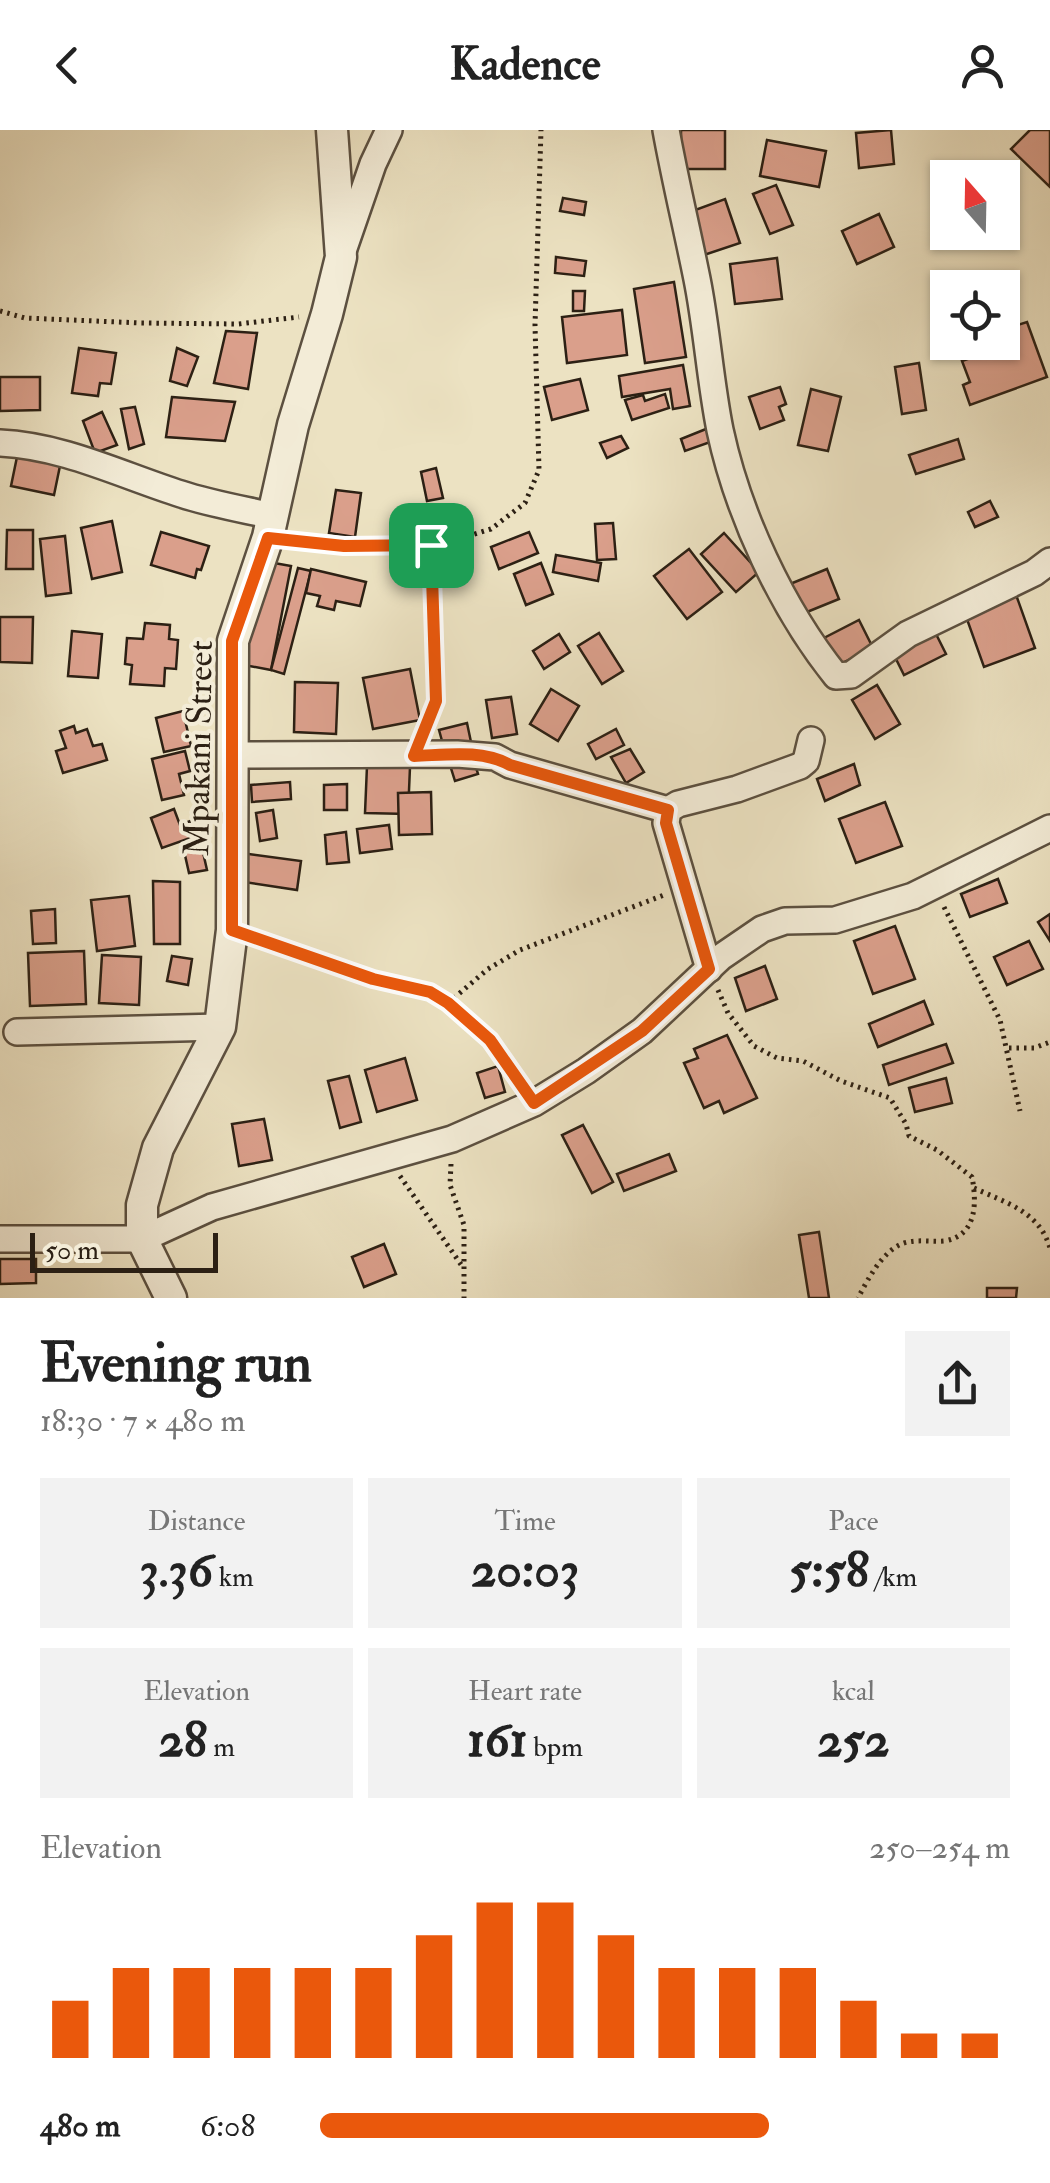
<!DOCTYPE html>
<html lang="en">
<head>
<meta charset="utf-8">
<style>
  :root { --surface:#fff; --page:#f2f2f2; --text:#222; --muted:#767676; --accent:#ea580c }
  body { margin:0; font-family:"IM FELL Double Pica",serif; background:var(--page); color:var(--text); height:100vh; display:flex; flex-direction:column; font-size:38px; white-space:nowrap }
  * { box-sizing:border-box; margin:0 }
  p { font-size:32px; color:var(--muted) }
  .icon { flex:none; width:55px; height:55px; fill:none; stroke:currentColor; stroke-width:2; stroke-linecap:round; stroke-linejoin:round }
  .map { position:relative; height:1168px; overflow:hidden }
  .panel { display:flex; flex-direction:column; background:var(--surface); flex:1 }
  .panel>* { flex:none }
  .needle { width:65px; rotate:340deg }
  .buttons { position:absolute; left:930px; top:30px; display:grid; gap:20px }
  .buttons a { display:grid; place-items:center; width:90px; height:90px; border-radius:0px; background:var(--surface); box-shadow:0 2px 8px #0004; font-size:50px }
  .scale { position:absolute; left:30px; bottom:25px; width:188px; box-sizing:border-box; padding-left:10px; border:5px solid #2c2014; border-top:0; font-size:28px; line-height:35px; white-space:nowrap; color:#2c2014; -webkit-text-stroke:8px #f3ecd7; paint-order:stroke }
  .pin { position:absolute; display:grid; place-items:center; width:85px; height:85px; color:#fff; margin:-42px; border-radius:20px; box-shadow:0 5px 15px #0006 }
  .round { display:grid; place-items:center; flex:none; width:105px; height:105px; border-radius:0px; background:var(--page) }
  .overview { display:flex; align-items:center; justify-content:space-between; height:170px; padding:0 40px }
  h1 { font-size:55px; font-weight:700; line-height:75px }
  .metrics { display:grid; grid-template-columns:repeat(3,1fr); gap:15px; height:170px; padding:10px 40px }
  .metrics div { display:grid; align-content:center; border-radius:0px; background:var(--page); text-align:center }
  .metrics b { font-size:50px; font-weight:700 }
  .metrics small { font-size:28px; font-weight:400 }
  .metrics p { font-size:28px }
  .chart { height:280px; padding:20px 40px }
  .chart p { display:flex; justify-content:space-between }
  .chart svg { width:100%; height:180px; margin-top:10px; stroke:var(--accent); stroke-width:6 }
  ul { padding:0 40px; list-style:none; font-size:32px }
  li { display:grid; grid-template-columns:160px 120px 1fr; align-items:center; height:75px }
  li i { height:25px; border-radius:12px; background:var(--accent) }
  header { display:flex; justify-content:space-between; align-items:center; height:130px; padding:0 40px; background:var(--surface); font-size:45px; font-weight:700 }
  .map>svg:first-child { display:block }
  .building { fill:#da9f8b; stroke:#2c2014; stroke-width:2.5 }
  .lines { fill:none; stroke-linecap:round; stroke-linejoin:round }
  .minor-casing { stroke:#5c5040; stroke-width:30 }
  .tertiary-casing { stroke:#5c5040; stroke-width:35 }
  .path { stroke:#2c2014; stroke-width:5; stroke-dasharray:2.5 5; stroke-linecap:butt }
  .minor { stroke:#f3ecd7; stroke-width:25 }
  .tertiary { stroke:#f3ecd7; stroke-width:30 }
  .route-casing { stroke:#fff; stroke-width:20 }
  .route { stroke:#ea580c; stroke-width:12 }
  .labels { text-anchor:middle; stroke-width:8; stroke-linejoin:round; paint-order:stroke }
  .street-label { font-size:35px; fill:#2c2014; stroke:#f3ecd7 }
</style>
</head>
<body>
<header><svg class="icon" aria-label="back" viewBox="0 0 24 24"><path d="M15 5l-7 7 7 7"/></svg>Kadence<svg class="icon" aria-label="person" viewBox="0 0 24 24"><circle cx="12" cy="8" r="4"/><path d="M4 21q1-7 8-7t8 7"/></svg></header>
<div class="map">
<svg width="1050" height="1168" viewBox="0 0 1050 1168">
  <rect width="100%" height="100%" fill="#ece2c2"/>
  <filter id="stains"><feTurbulence type="fractalNoise" baseFrequency=".002" numOctaves="4"/><feColorMatrix values="0 0 0 0 .2 0 0 0 0 .09 0 0 0 0 .02 0 0 0 .5 -.17"/></filter>
  <radialGradient id="worn" r=".72"><stop offset=".6" stop-color="#630" stop-opacity="0"/><stop offset="1" stop-color="#630" stop-opacity=".3"/></radialGradient>
  <g class="building">
    <rect x="681" y="0" width="44" height="39"/>
    <polygon points="891,0 894,34 859,38 856,3"/>
    <polygon points="1030,0 1050,0 1050,57 1011,19"/>
    <polygon points="767,10 826,21 819,57 760,46"/>
    <polygon points="776,55 793,95 770,104 753,64"/>
    <polygon points="563,68 586,72 584,85 560,81"/>
    <polygon points="725,69 740,113 701,126 687,83"/>
    <polygon points="879,84 894,117 857,134 842,101"/>
    <polygon points="556,127 586,131 584,146 555,143"/>
    <polygon points="777,128 782,169 735,174 730,134"/>
    <polygon points="674,152 686,227 645,233 634,159"/>
    <polygon points="573,161 585,161 584,181 573,181"/>
    <polygon points="622,180 627,225 567,233 562,187"/>
    <polygon points="1027,192 1047,247 970,275 963,255 970,252 962,231 990,221 987,212 1002,212 1002,200"/>
    <polygon points="226,201 257,203 248,259 214,253"/>
    <polygon points="981,212 982,218 948,227 945,213"/>
    <polygon points="79,218 116,223 111,254 100,253 98,266 72,263"/>
    <polygon points="177,218 198,227 187,256 170,251"/>
    <polygon points="919,233 926,280 902,284 895,237"/>
    <polygon points="683,235 690,276 673,279 670,259 622,267 619,246"/>
    <polygon points="0,247 40,247 40,280 0,281"/>
    <polygon points="580,249 588,280 552,290 544,257"/>
    <polygon points="780,257 786,274 779,277 784,290 760,299 749,267"/>
    <polygon points="811,259 841,267 828,321 798,315"/>
    <polygon points="665,264 669,278 632,290 625,270 643,265 645,271"/>
    <polygon points="172,267 235,272 225,311 166,307"/>
    <polygon points="135,277 144,314 129,319 121,279"/>
    <polygon points="102,282 117,315 95,323 83,291"/>
    <polygon points="711,297 716,310 685,321 681,309"/>
    <polygon points="621,306 628,318 607,328 600,313"/>
    <polygon points="958,309 964,329 916,344 909,325"/>
    <polygon points="18,322 61,331 54,365 11,356"/>
    <polygon points="436,338 443,368 427,371 421,342"/>
    <polygon points="336,360 361,363 355,407 329,403"/>
    <polygon points="990,371 998,387 975,397 968,382"/>
    <polygon points="112,391 122,442 92,449 81,398"/>
    <polygon points="613,393 616,429 597,430 595,394"/>
    <polygon points="7,400 33,400 33,439 6,439"/>
    <polygon points="161,402 209,416 201,440 197,439 195,448 151,435"/>
    <polygon points="529,402 538,423 499,439 491,417"/>
    <polygon points="724,403 759,442 736,462 701,424"/>
    <polygon points="65,406 71,463 46,466 40,409"/>
    <polygon points="689,419 722,462 687,489 654,446"/>
    <polygon points="556,425 601,433 598,451 553,442"/>
    <polygon points="263,431 291,436 271,540 244,535"/>
    <polygon points="541,433 553,464 526,475 514,444"/>
    <polygon points="298,438 311,441 284,544 271,540"/>
    <polygon points="311,439 366,452 360,476 336,471 334,480 317,476 320,466 306,463"/>
    <polygon points="827,439 839,469 802,484 790,454"/>
    <polygon points="1014,459 1035,518 984,537 963,478"/>
    <polygon points="0,487 33,487 32,533 0,532"/>
    <polygon points="859,490 873,518 836,536 822,509"/>
    <polygon points="145,493 170,495 169,509 178,510 176,539 165,538 164,556 130,554 132,535 125,534 127,508 143,509"/>
    <polygon points="934,500 946,524 904,545 892,521"/>
    <polygon points="72,501 102,504 98,548 68,546"/>
    <polygon points="599,503 623,541 602,554 578,516"/>
    <polygon points="559,504 570,522 544,539 533,521"/>
    <polygon points="410,539 420,590 373,599 363,548"/>
    <polygon points="295,552 338,553 336,604 294,602"/>
    <polygon points="877,555 900,594 875,609 852,570"/>
    <polygon points="551,559 579,576 558,611 530,594"/>
    <polygon points="511,567 517,604 492,608 486,570"/>
    <polygon points="183,581 191,616 164,622 156,588"/>
    <polygon points="467,593 471,612 444,618 439,600"/>
    <polygon points="74,596 76,603 87,599 93,616 102,614 107,630 63,643 56,621 66,618 60,601"/>
    <polygon points="616,599 624,615 596,629 588,614"/>
    <polygon points="630,619 644,642 626,653 611,627"/>
    <polygon points="185,621 190,641 179,644 184,665 162,670 152,629"/>
    <polygon points="473,628 478,644 455,651 450,635"/>
    <polygon points="854,634 860,655 825,671 817,649"/>
    <polygon points="367,636 410,637 408,684 365,683"/>
    <polygon points="290,652 291,669 252,672 251,655"/>
    <polygon points="347,654 347,680 324,680 324,655"/>
    <polygon points="431,662 432,704 399,705 398,663"/>
    <polygon points="885,672 902,716 856,733 839,689"/>
    <polygon points="174,679 180,695 190,691 196,706 162,718 151,688"/>
    <polygon points="273,680 277,708 260,711 256,683"/>
    <polygon points="389,695 392,719 360,723 357,699"/>
    <polygon points="346,702 349,732 327,734 325,705"/>
    <polygon points="200,709 207,740 189,743 182,712"/>
    <polygon points="241,723 301,731 297,760 237,751"/>
    <polygon points="998,749 1007,773 970,787 961,764"/>
    <polygon points="153,751 180,752 180,814 154,814"/>
    <polygon points="129,766 135,816 97,821 91,770"/>
    <polygon points="55,779 56,813 33,814 31,781"/>
    <polygon points="1050,784 1050,811 1038,792"/>
    <polygon points="895,796 915,849 873,864 854,811"/>
    <polygon points="1029,811 1043,839 1007,855 994,827"/>
    <polygon points="84,821 86,874 30,876 28,823"/>
    <polygon points="102,825 141,827 139,875 99,873"/>
    <polygon points="172,826 192,829 188,855 167,851"/>
    <polygon points="765,836 777,869 746,881 735,848"/>
    <polygon points="924,871 933,894 878,917 869,894"/>
    <polygon points="727,905 757,968 724,983 719,971 704,978 684,933 698,928 694,919"/>
    <polygon points="946,914 953,933 889,955 883,935"/>
    <polygon points="405,928 417,970 377,982 365,940"/>
    <polygon points="498,936 505,962 485,968 477,943"/>
    <polygon points="349,946 361,992 340,998 328,951"/>
    <polygon points="946,948 952,973 915,982 909,958"/>
    <polygon points="264,989 272,1030 239,1036 232,994"/>
    <polygon points="583,995 613,1052 592,1063 562,1005"/>
    <polygon points="669,1024 676,1041 624,1061 617,1044"/>
    <polygon points="819,1102 829,1168 809,1168 799,1105"/>
    <polygon points="384,1114 396,1144 364,1157 352,1127"/>
    <polygon points="0,1129 36,1129 36,1153 0,1154"/>
    <polygon points="987,1158 1017,1158 1016,1168 987,1168"/>
  </g>
  <g class="lines">
    <g class="minor-casing">
      <g id="minor">
        <path d="M666,0c9,50 21,99 31,149 10,50 13,101 23,151 18,84 62,179 116,246l15,-1 57,-41 126,-61 16,-12"/>
        <polyline points="343,121 373,34 389,0"/>
        <path d="M0,313c64,3 121,32 181,51 30,10 61,15 92,22"/>
        <polyline points="232,625 457,624 495,627 510,635 668,680"/>
        <polyline points="709,839 666,693 668,680 678,674 737,659 800,636 806,631 811,610"/>
        <polyline points="17,902 220,897"/>
        <polyline points="0,1109 142,1109 212,1077 452,1009 534,973 586,941 642,901 721,827 762,799 785,791 835,790 913,766 1050,698"/>
      </g>
    </g>
    <g class="tertiary-casing">
      <polyline id="tertiary" points="171,1168 142,1109 142,1075 158,1018 220,897 232,800 233,511 268,407 293,295 327,184 341,127 332,0"/>
    </g>
    <g class="path">
      <polyline points="0,181 25,188 141,193 238,194 299,187"/>
      <polyline points="296,410 344,416 449,412 491,399 525,373 539,340 535,195 541,0"/>
      <polyline points="424,600 436,571 431,415"/>
      <polyline points="944,777 1000,890 1020,981"/>
      <polyline points="259,809 373,849 430,862 448,873 490,910 520,953"/>
      <path d="M718,860l10,23 26,33 23,12 26,3 38,20 49,17 16,26 3,12 28,14 35,27c5,26 5,59 -28,64 -13,1 -26,-2 -40,2 -21,7 -36,36 -46,55"/>
      <polyline points="448,873 488,839 520,820 664,765"/>
      <polyline points="1009,918 1034,918 1050,912"/>
      <polyline points="451,1034 450,1055 464,1095 464,1168"/>
      <polyline points="400,1046 462,1136"/>
      <path d="M974,1058c32,15 65,23 76,60"/>
    </g>
    <use href="#minor" class="minor"/>
    <use href="#tertiary" class="tertiary"/>
  </g>
  <g class="lines">
    <g class="route-casing">
      <path id="route" d="M268,408l76,8 87,-1 5,156 -22,55c32,-1 67,-7 96,9l158,45 -2,13 43,146 -67,62 -108,72 -44,-63 -42,-37 -18,-11 -57,-13 -141,-49v-289z"/>
    </g>
    <use href="#route" class="route"/>
  </g>
  <g class="labels">
    <g class="street-label">
      <text transform="translate(198 618) rotate(-89)" y="12">Mpakani Street</text>
    </g>
  </g>
  <rect width="100%" height="100%" filter="url(#stains)"/>
  <rect width="100%" height="100%" fill="url(#worn)"/>
</svg>
<div class="buttons">
<a><svg class="needle" viewBox="-14 -14 28 28"><path d="M0-13l5 13h-10z" fill="#e53935"/><path d="M0 13l5-13h-10z" fill="#767676"/></svg></a>
<a><svg class="icon" aria-label="locate" viewBox="0 0 24 24"><circle cx="12" cy="12" r="6"/><path d="M12 2v4M12 18v4M2 12h4M18 12h4"/></svg></a>
</div>
<div class="scale">50 m</div>
<div class="pin" style="left:431px;top:415px;background:#1e9e55"><svg class="icon" aria-label="arrive" viewBox="0 0 24 24"><path d="M6 21V4h12l-3 4 3 4H6"/></svg></div>
</div>
<section class="panel">
<div class="overview"><div><h1>Evening run</h1><p>18:30 · 7 × 480 m</p></div><a class="round"><svg class="icon" aria-label="share" viewBox="0 0 24 24"><path d="M12 15V3M7 8l5-5 5 5M5 13v7h14v-7"/></svg></a></div>
<div class="metrics">
<div><p>Distance</p><b>3.36<small> km</small></b></div>
<div><p>Time</p><b>20:03</b></div>
<div><p>Pace</p><b>5:58<small> /km</small></b></div>
</div>
<div class="metrics">
<div><p>Elevation</p><b>28<small> m</small></b></div>
<div><p>Heart rate</p><b>161<small> bpm</small></b></div>
<div><p>kcal</p><b>252</b></div>
</div>
<div class="chart"><p><span>Elevation</span>250–254 m</p>
<svg viewBox="0 0 160 44" preserveAspectRatio="none"><path d="M5 44V30M15 44V22M25 44V22M35 44V22M45 44V22M55 44V22M65 44V14M75 44V6M85 44V6M95 44V14M105 44V22M115 44V22M125 44V22M135 44V30M145 44V38M155 44V38"/></svg>
</div>
<ul>
<li><b>480 m</b>6:08<i style="width:65%"></i></li>
</ul>
</section>
</body>
</html>
